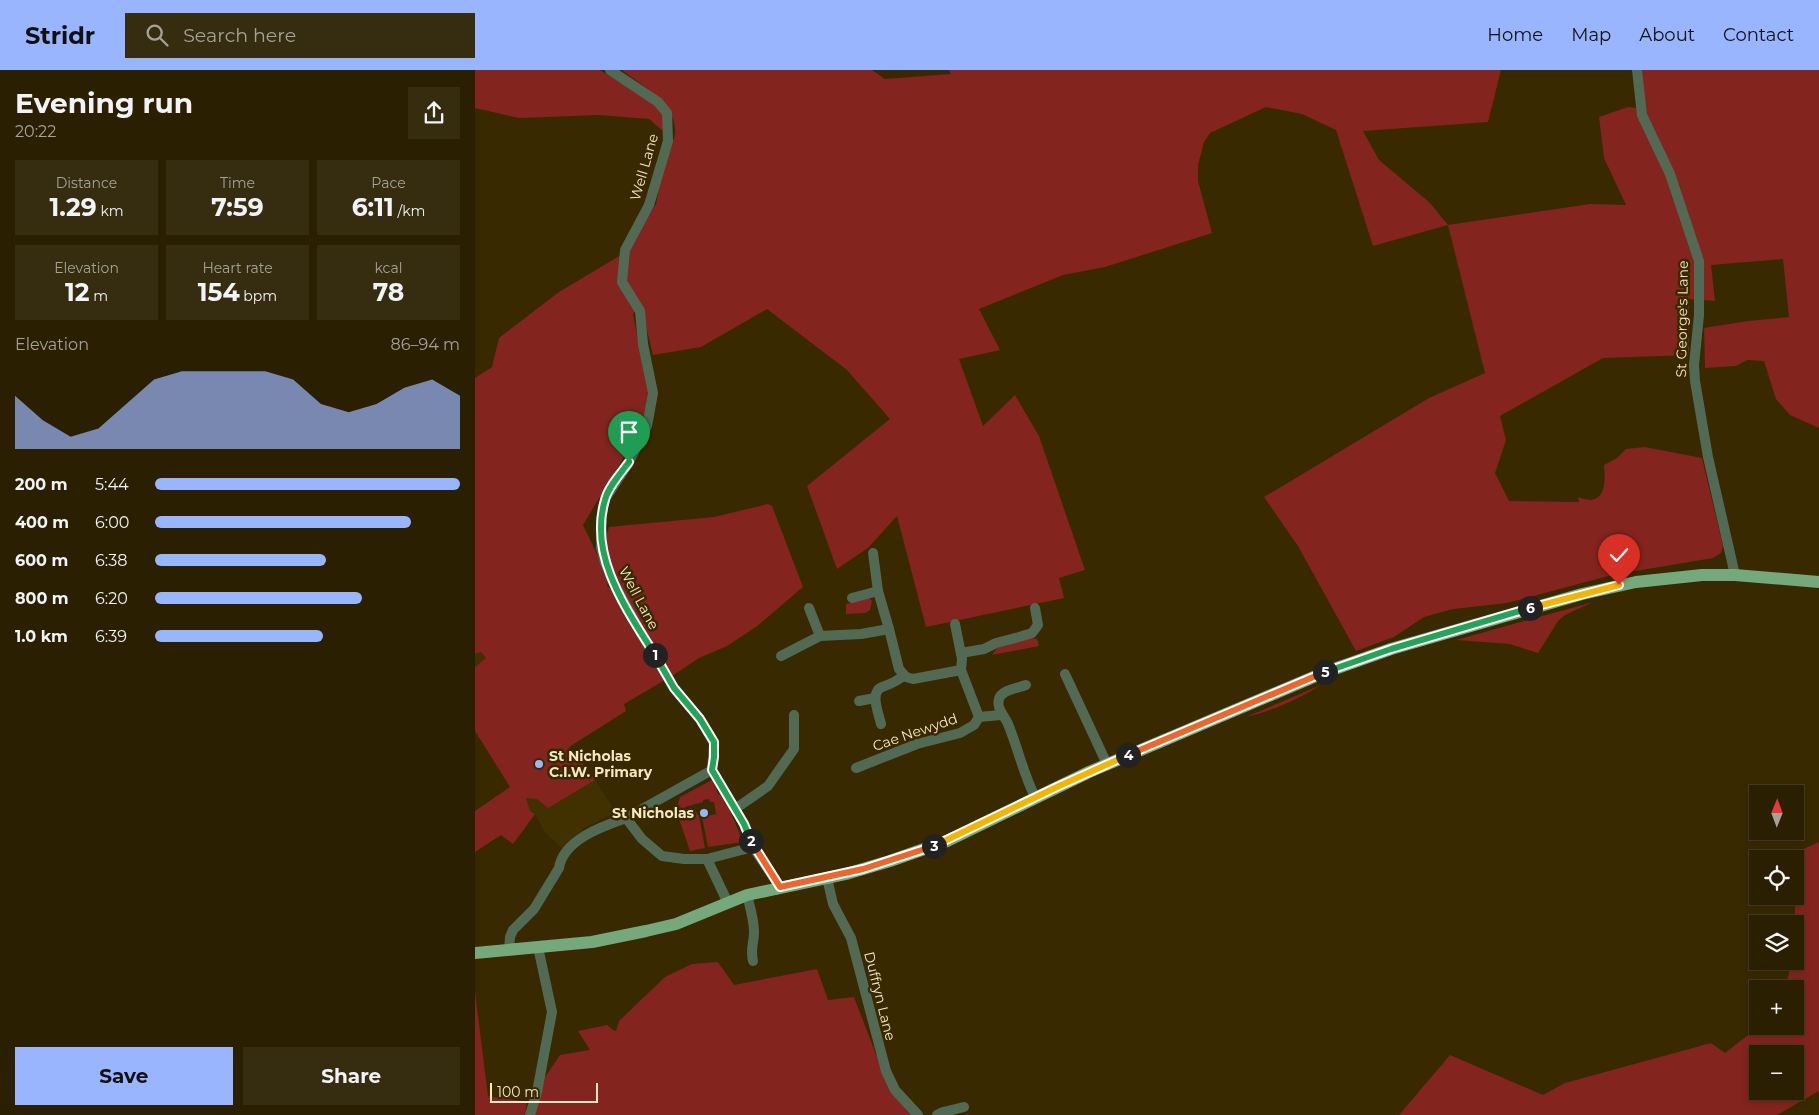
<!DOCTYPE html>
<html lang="en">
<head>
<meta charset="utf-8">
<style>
  :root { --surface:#2a1f00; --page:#362c0f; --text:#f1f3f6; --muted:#a5a299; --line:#463d22; --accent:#99b5fd }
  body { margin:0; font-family:Montserrat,sans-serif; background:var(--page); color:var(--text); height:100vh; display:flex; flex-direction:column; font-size:19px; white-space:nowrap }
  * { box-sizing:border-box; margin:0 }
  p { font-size:16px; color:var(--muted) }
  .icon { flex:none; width:28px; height:28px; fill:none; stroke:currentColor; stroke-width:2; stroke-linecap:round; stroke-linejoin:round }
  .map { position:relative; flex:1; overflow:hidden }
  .drawer { display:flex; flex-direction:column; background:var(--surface); width:475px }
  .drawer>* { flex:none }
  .needle { width:32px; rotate:1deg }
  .fabs { position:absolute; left:1274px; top:715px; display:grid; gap:10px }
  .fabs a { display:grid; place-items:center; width:55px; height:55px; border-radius:0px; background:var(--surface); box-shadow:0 2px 8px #0003,0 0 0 1px var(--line); font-size:25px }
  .scale { position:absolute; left:15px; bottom:12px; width:108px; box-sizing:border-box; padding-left:5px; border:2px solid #f7e8c4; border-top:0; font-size:14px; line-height:18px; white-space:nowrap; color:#f7e8c4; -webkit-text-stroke:4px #382900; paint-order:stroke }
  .pin { position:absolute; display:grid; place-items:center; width:42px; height:42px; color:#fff; margin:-51px -21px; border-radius:50% 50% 50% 0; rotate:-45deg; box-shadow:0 0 5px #0007 }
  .pin .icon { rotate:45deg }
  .km { position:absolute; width:25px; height:25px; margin:-12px; border-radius:50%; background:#222; color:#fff; font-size:14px; line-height:25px; text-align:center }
  .round { display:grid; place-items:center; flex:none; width:52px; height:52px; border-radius:0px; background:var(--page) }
  .head { display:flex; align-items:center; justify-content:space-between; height:85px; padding:0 15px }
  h1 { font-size:28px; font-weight:700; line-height:38px }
  .figures { display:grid; grid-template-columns:repeat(3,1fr); gap:8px; height:85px; padding:5px 15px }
  .figures div { display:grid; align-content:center; border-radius:0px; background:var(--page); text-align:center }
  .figures b { font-size:25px; font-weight:700 }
  .figures small { font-size:14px; font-weight:400 }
  .figures p { font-size:14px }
  .chart { height:140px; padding:10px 15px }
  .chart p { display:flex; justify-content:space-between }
  .chart svg { width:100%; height:90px; margin-top:5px; fill:var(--accent); opacity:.7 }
  .cta { display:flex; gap:10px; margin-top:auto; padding:10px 15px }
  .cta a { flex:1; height:58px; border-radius:0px; background:var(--accent); color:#111; font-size:20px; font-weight:700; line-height:58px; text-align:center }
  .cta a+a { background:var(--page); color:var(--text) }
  ul { padding:0 15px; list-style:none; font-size:16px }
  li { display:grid; grid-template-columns:80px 60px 1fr; align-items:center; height:38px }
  li i { height:12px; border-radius:6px; background:var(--accent) }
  header { display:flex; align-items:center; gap:30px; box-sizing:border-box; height:70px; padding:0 25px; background:var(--accent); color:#111 }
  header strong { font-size:24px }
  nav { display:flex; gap:28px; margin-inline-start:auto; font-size:18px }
  .search { width:350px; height:45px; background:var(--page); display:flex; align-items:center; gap:12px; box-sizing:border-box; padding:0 18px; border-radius:0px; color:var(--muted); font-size:19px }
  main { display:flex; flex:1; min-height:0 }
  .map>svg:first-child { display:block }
  .built { fill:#413000 }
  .green { fill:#83241e; fill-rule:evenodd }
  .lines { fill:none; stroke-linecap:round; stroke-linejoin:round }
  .minor { stroke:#526a54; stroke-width:10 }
  .major { stroke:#75a87b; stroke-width:12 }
  .split-1-casing { stroke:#fff; stroke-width:10 }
  .split-2-casing { stroke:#fff; stroke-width:10 }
  .split-3-casing { stroke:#fff; stroke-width:10 }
  .split-4-casing { stroke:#fff; stroke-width:10 }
  .split-5-casing { stroke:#fff; stroke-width:10 }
  .split-6-casing { stroke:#fff; stroke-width:10 }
  .split-7-casing { stroke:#fff; stroke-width:10 }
  .split-1 { stroke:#22a559; stroke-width:6 }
  .split-2 { stroke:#22a559; stroke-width:6 }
  .split-3 { stroke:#f0652b; stroke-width:6 }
  .split-4 { stroke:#f5b400; stroke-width:6 }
  .split-5 { stroke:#f0652b; stroke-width:6 }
  .split-6 { stroke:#22a559; stroke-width:6 }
  .split-7 { stroke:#f5b400; stroke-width:6 }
  .poi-dot { fill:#99b5fd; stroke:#382900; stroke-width:2 }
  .labels { text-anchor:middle; stroke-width:5; stroke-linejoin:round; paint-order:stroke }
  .street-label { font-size:14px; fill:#f7e8c4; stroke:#382900 }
  .poi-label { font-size:14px; font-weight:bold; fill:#f7e8c4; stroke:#382900; text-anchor:start }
</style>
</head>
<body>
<header>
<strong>Stridr</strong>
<div class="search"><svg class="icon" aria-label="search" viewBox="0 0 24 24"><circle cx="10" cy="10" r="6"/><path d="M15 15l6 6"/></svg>Search here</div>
<nav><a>Home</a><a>Map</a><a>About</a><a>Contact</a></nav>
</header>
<main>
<section class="drawer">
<div class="head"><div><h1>Evening run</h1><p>20:22</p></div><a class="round"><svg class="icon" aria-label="share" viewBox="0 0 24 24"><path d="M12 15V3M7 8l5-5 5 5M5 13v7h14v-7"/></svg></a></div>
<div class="figures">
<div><p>Distance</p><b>1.29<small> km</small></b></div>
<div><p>Time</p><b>7:59</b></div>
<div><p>Pace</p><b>6:11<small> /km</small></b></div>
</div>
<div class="figures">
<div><p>Elevation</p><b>12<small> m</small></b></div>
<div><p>Heart rate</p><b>154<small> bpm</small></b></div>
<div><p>kcal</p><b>78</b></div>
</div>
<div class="chart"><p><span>Elevation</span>86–94 m</p>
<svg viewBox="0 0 160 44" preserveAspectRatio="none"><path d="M0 44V18L10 30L20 38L30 34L40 22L50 10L60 6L70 6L80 6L90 6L100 10L110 22L120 26L130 22L140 14L150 10L160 18V44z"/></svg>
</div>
<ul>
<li><b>200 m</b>5:44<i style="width:100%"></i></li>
<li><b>400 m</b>6:00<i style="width:84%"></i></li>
<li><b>600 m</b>6:38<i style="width:56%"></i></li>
<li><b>800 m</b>6:20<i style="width:68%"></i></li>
<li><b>1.0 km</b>6:39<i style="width:55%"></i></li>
</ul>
<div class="cta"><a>Save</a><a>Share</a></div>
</section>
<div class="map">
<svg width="1344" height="1045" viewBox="0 0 1344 1045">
  <rect width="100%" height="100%" fill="#382900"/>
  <polygon class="built" points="6,582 93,678 120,710 141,742 107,759 109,763 88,779 70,763 60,744 55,741 0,661 0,584"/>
  <g class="green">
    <polygon points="0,0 125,0 179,33 188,42 189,62 174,49 124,45 44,48 0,38"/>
    <path d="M147,0h250l13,9 66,-5 -2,-4h552l-13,52 -125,9 16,29 50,42 19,23 142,-21 36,1 -22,-47 -5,-41 29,-10 9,1 -4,-38h186v358l-29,-13 -14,-16 -12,-38 -17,-1 -11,6 -31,2 -1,-40 44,-7 41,-4 -6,-58 -72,6 4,36 -26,-2v56l-86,3 -103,58 6,24 -11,33 14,28 70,1 -1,-5c27,11 28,-13 26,-32l13,-7 9,-9 19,-2 57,11 21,88 -2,7 -8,5 -101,17 -105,28 -54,6 -29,8 -30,20 -38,14 -58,-105 -34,-49 165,-99 56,-25 -37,-148 -75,21 -37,-116 -34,-16 -36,-7 -56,26 -6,9 -6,23v16l14,52 -107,34 -42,8 -84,34 21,41 -41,9 24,67 32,-31 24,41 46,134 -26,8 5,20 -138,29 -29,-111 -29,32 -31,21 -30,-83 83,-67 -43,-49 -80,-61 -66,38 -48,8 -12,-50 -8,9 15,78 -6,35 -59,98 26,54 -2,7 7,5 51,89 -41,24 2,7 -57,36 26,33 -47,28 -11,-9 -11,-1 4,13 5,3 -22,30 -12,-9 -26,17v-41l35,-24 -35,-56v-64l11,-9 -5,-6 -6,2v-276l17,-11 7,-29 60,-46 62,-37 35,-51 2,-10 -2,-6c5,-15 17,-41 19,-55 2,-29 -34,-48 -53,-63z"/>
    <polygon points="293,434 297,436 328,517 281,557 252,576 224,588 197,606 169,561 130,485 131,467 134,457 239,447"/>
    <polygon points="394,528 397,531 395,540 390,543 371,544 371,534"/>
    <polygon points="1118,532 1090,545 1083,551 1063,583 1035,574 981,570"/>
    <polygon points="558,568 562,569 564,576 517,585 523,577"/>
    <path d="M846,615c-24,15 -47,25 -75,32z"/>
    <polygon points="239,709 243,724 249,726 268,772 233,777 227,747 241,744 239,732 235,732 234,729 228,730 228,732 210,737 211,743 221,742 224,746 230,778 215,781 201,740 205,727"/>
    <path d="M1344,772v249l-42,24h-378l51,-60 93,40 22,-12 146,-40 14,10 35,-27h35v-37h-10l7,-28h3v-102h-8l-1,-2zM1282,984h38v37h-38z"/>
    <polygon points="243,892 259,915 342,899 353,930 379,927 409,1005 438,1045 59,1045 66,1013 85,985 115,980 103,961 132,955 138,960 141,961 144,951 190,907 217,894"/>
    <polygon points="0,922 13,1026 52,1032 50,1045 0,1045"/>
  </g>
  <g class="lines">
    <g class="minor">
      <polyline points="135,0 183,32 192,43 193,71 174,135 150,180 147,212 165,241 168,274 178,323 172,356 154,392 130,429 127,444 126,478 130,493 142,519 167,565 199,618 225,649 239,673 237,700 269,754 278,777 305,817"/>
      <polyline points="1162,0 1167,45 1195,104 1224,191 1224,245 1219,295 1220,311 1233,387 1260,505"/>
      <polyline points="398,483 403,521 414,559"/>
      <polyline points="377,528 403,521"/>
      <polyline points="334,538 345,566"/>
      <polyline points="480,554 487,589 486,600 504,647"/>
      <polyline points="486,583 509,579 521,573 544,567 557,563 563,555 560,538"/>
      <polyline points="306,586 345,566 386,564 414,559 424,599 431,607 438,609 486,600"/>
      <polyline points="590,604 632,694"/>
      <path d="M551,615c-8,3 -25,5 -27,14 -3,10 6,17 9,25 10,24 15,49 27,73"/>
      <polyline points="384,631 400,628"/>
      <path d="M406,654c-2,-10 -12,-32 1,-37 9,-3 14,-5 21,-11"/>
      <polyline points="381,698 442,674 485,663 499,655 504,647 526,645"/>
      <polyline points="260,739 293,716 319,679 319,645"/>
      <polyline points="151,748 167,769 187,786 209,789 232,789 278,777"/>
      <polyline points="232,789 253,833"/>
      <polyline points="352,808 358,834 376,868 411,1001 420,1020 443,1045"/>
      <path d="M272,825c3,12 7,25 7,37 0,12 -4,16 -1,29"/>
      <path d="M34,880l1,-13 3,-7 21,-21 25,-41c4,-28 44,-42 67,-50l86,-48"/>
      <polyline points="55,1045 62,1022 77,942 63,877"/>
      <polyline points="462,1045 468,1042 489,1037"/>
    </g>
    <polyline class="major" points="0,883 117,872 171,861 201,854 272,825 371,804 415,791 472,771 614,702 848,603 916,579 1107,524 1161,512 1227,505 1260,505 1344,512"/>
  </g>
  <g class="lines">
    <g class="split-1-casing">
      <path id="split-1" d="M154,392c-8,11 -21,25 -24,38 -17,56 22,110 50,155"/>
    </g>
    <g class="split-2-casing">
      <polyline id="split-2" points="180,585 199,618 225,649 239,672 239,687 237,700 269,754 276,771"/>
    </g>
    <g class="split-3-casing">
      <polyline id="split-3" points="276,771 305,817 388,799 459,776"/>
    </g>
    <g class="split-4-casing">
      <polyline id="split-4" points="459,776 584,716 653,685"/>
    </g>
    <g class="split-5-casing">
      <polyline id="split-5" points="653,685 850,602"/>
    </g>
    <g class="split-6-casing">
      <polyline id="split-6" points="850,602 916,579 1055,538"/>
    </g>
    <g class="split-7-casing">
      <polyline id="split-7" points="1055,538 1144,515"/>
    </g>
    <use href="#split-1" class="split-1"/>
    <use href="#split-2" class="split-2"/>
    <use href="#split-3" class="split-3"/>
    <use href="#split-4" class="split-4"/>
    <use href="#split-5" class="split-5"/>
    <use href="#split-6" class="split-6"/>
    <use href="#split-7" class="split-7"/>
  </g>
  <g class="poi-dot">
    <circle cx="64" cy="694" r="5"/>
    <circle cx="229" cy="743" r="5"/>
  </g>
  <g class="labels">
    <g class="street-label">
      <text transform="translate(169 97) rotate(-74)" y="5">Well Lane</text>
      <text transform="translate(1207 249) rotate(-89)" y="5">St George's Lane</text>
      <text transform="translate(164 528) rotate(62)" y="5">Well Lane</text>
      <text transform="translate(440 662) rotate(-19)" y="5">Cae Newydd</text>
      <text transform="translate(405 926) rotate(76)" y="5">Duffryn Lane</text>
    </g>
    <g class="poi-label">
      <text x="74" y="691">St Nicholas<tspan x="74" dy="16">C.I.W. Primary</tspan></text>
      <text x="219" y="748" text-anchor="end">St Nicholas</text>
    </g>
  </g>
</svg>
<div class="fabs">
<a><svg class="needle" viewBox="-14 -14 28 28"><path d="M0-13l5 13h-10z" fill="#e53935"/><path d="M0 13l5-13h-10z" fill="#a5a299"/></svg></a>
<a><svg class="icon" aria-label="locate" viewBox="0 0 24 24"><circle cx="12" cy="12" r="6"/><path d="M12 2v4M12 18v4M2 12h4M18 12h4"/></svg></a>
<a><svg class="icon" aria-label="layers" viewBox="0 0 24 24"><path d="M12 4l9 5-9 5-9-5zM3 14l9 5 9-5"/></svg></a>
<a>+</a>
<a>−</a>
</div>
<div class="scale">100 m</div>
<div class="pin" style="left:154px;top:392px;background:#1e9e55"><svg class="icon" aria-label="arrive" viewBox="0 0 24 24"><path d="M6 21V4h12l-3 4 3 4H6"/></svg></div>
<div class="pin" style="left:1144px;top:515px;background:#d93025"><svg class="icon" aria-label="check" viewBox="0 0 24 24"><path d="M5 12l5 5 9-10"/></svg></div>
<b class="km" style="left:180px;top:585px">1</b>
<b class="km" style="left:276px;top:771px">2</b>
<b class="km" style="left:459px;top:776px">3</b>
<b class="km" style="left:653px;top:685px">4</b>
<b class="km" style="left:850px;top:602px">5</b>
<b class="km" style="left:1055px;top:538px">6</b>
</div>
</main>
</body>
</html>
